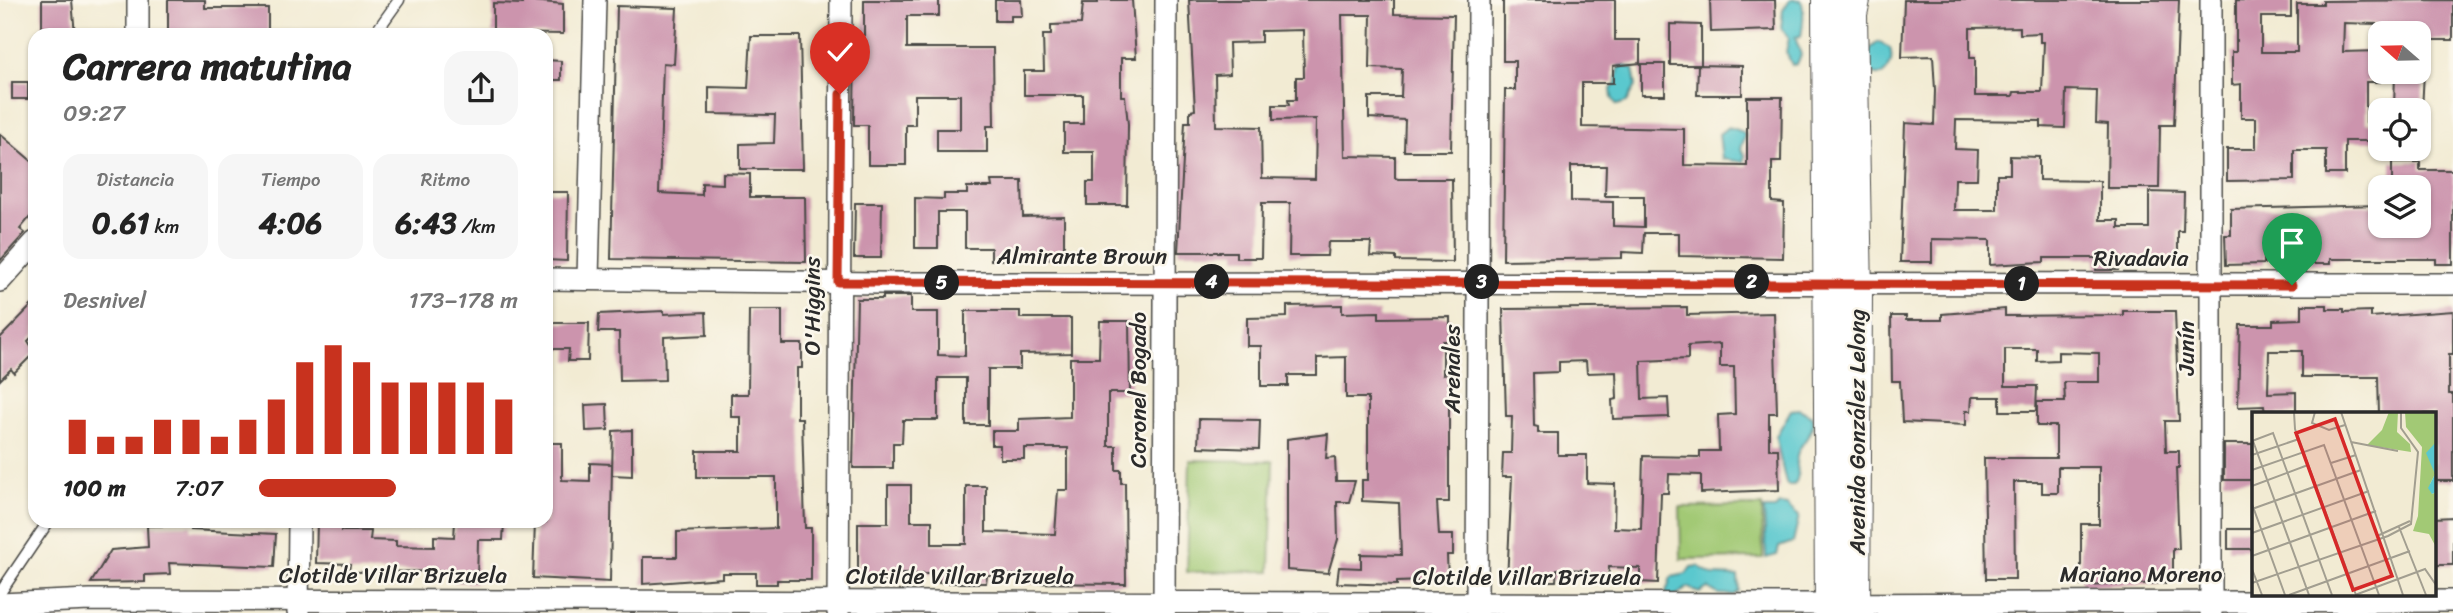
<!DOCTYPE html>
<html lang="es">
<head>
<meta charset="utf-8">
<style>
  :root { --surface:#fff; --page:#f6f6f6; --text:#222; --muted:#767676; --accent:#c8321e }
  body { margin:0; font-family:Sriracha,sans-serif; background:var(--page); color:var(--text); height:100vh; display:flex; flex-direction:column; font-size:26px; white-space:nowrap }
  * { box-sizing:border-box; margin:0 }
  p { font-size:23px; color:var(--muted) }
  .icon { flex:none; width:38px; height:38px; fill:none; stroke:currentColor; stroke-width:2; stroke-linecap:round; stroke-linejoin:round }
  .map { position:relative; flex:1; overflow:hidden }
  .side { position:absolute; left:28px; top:28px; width:525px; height:500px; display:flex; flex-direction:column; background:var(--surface); border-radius:21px; box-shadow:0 2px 5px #0004 }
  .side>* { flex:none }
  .needle { width:46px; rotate:290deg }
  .fabs { position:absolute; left:2368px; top:21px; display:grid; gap:14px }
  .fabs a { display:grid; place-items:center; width:63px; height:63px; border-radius:14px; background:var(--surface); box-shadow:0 2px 5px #0004; font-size:35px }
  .pin { position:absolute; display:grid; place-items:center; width:60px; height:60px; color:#fff; margin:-72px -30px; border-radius:50% 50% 50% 0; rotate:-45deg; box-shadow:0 0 7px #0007 }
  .pin .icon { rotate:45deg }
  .km { position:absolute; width:35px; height:35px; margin:-18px; border-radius:50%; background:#222; color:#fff; font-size:19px; line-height:35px; text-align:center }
  .round { display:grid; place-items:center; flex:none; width:74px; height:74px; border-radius:21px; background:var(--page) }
  .overview { display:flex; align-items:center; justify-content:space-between; height:119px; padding:0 35px }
  h1 { font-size:38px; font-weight:800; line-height:52px }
  .metrics { display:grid; grid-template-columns:repeat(3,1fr); gap:10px; height:119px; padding:7px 35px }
  .metrics div { display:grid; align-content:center; border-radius:18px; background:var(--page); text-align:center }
  .metrics b { font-size:30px; font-weight:800 }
  .metrics small { font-size:19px; font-weight:400 }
  .metrics p { font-size:19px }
  .chart { height:196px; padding:14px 35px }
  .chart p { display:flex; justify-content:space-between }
  .chart svg { width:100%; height:126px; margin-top:7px; stroke:var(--accent); stroke-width:6 }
  ul { padding:0 35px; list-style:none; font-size:23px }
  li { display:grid; grid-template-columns:112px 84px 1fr; align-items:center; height:52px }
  li i { height:18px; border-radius:9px; background:var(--accent) }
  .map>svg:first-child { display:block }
  .green { fill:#a2c975; stroke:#667a50; stroke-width:2 }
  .water { fill:#5ac8ce; stroke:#427a7c; stroke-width:2 }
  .building { fill:#cc94ad; fill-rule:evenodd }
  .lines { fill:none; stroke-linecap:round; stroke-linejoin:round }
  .lane-casing { stroke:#494844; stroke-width:13 }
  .street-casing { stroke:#494844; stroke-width:24 }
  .secondary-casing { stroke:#494844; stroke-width:32 }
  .lane { stroke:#fff; stroke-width:10 }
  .street { stroke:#fff; stroke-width:21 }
  .secondary { stroke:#fff; stroke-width:30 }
  .route-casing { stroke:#fff; stroke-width:14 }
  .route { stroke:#c8321e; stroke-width:9 }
  .labels { text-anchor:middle; stroke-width:5; stroke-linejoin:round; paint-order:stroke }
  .street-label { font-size:23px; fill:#2b2b2b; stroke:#fbf7ec }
  .inset-road { fill:none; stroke:#a29e90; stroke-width:2 }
  .view { fill:#d62828; fill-opacity:0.15; stroke:#d62828; stroke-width:3.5 }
  .inset-edge { fill:none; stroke:#2b2b2b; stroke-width:3.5 }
</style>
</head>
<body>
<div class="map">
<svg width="2453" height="613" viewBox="0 0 2453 613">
  <rect width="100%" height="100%" fill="#fbf7ec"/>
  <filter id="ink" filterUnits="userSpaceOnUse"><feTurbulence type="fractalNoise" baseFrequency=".0143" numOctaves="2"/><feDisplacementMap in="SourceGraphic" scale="14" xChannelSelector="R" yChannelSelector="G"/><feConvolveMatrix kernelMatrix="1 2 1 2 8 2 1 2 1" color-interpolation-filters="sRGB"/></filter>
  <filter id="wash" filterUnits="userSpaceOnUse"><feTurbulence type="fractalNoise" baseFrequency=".00686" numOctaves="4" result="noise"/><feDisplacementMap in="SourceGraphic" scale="28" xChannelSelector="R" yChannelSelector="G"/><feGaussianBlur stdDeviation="1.57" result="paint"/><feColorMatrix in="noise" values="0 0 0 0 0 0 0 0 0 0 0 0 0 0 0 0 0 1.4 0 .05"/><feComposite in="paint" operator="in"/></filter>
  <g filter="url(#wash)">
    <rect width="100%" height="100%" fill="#f2ebd3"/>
    <g class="green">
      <polygon points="1190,460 1273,461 1270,571 1187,572"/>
      <polygon points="1762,506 1763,558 1681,559 1680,507"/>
    </g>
    <g class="water">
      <path d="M1790,0h11c4,9 2,27 0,36l-6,1 6,18 -4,9 -5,1 -6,-13 3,-14 -8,-10 2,-18z"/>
      <path d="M1878,42l12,6c3,10 1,20 -8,27h-7l-5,-6 -1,-19z"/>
      <polygon points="1619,65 1633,68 1636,86 1627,102 1617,105 1612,98 1611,89 1617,82"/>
      <polygon points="1728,127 1743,132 1745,136 1741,149 1745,155 1743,162 1722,159 1719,134"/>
      <path d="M1799,409l13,7c4,17 -8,22 -14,36 -5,13 5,21 -4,33h-7c-2,-4 -11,-44 -11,-49l15,-26z"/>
      <polygon points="1779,505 1787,506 1799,516 1793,542 1779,547 1777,555 1766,558 1764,509 1775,509"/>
      <polygon points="1698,566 1713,575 1738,576 1739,591 1734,595 1718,594 1708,588 1699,593 1689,587 1675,596 1665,595 1671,577 1686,574 1691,567"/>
    </g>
    <g id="blocks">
      <g class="building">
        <polygon points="42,0 72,0 75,35 42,35"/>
        <polygon points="168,0 205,0 205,8 268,8 268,35 168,35"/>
        <polygon points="522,0 563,4 563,34 493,33 493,3 522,4"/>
        <polygon points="864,0 939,0 939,16 907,16 907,48 993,48 994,126 987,126 987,152 937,152 937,129 960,129 960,95 915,95 915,125 906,125 906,165 868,165 868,125 854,125 855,36 864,36"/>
        <polygon points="995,0 1021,0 1022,16 1011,16 1011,21 995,21"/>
        <polygon points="1098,0 1132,0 1136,58 1121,58 1121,96 1125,96 1128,124 1127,205 1087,205 1087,182 1094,182 1094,152 1064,152 1064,124 1083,124 1083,95 1024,95 1024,71 1044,71 1043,35 1051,35 1051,25 1081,24 1083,3 1098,3"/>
        <path d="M1189,0h205v14l60,1 -3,136h-47l1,-31 -36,-2v-21h32l1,-28 -32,-1 1,-53h-29l3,141 50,1v21l3,1h54l1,83 -57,-1v-4l-26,-1 1,-14h-43l-1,14h-38l1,-53h-28l-1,55h-25v-6h-58l7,-130h5v-11l5,-1zM1303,30l1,47h-8v23h-8l1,5h-16v15l43,-1 -1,60 -53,-1 -1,-51 -45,-1 -1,-51 15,-1 -1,-31 32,-1v-11z"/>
        <path d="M1503,0h112v40h25v23l-27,3v17h-31v44l102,2v36l63,1v-69h35l-1,65h-9v40l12,1 -1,55 -104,-2v-23h-35l-1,20 -21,-1v6l-119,2 2,-170h10v-29h-12zM1571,166h35l-1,30h39v31l-31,-1v-24l-42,-1z"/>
        <polygon points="1710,0 1775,0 1776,30 1711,32"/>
        <path d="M1904,0h275l-5,125h-14l-1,63h-52l1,-64 -12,-1 1,-32 -31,-1 -1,38 -24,-1v-6l-85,-1 -1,29 23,1 -1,29h-22l-1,31h43v-36h13v-18l29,1v23l61,1v39h19v8h30v-36l35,1 -1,38h-5v27h-30v5h-29l-1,7h-22v-12h-52v4l-54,3v-25l-58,-1v23h-32l5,-139 29,2 1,-35 -2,-34 -31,1zM2020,27v7l20,-1v9h4l-2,50h-28l-1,4h-38v-38h-5v-30z"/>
        <polygon points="2236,0 2291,1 2291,17 2261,17 2261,52 2297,52 2297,4 2323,4 2323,1 2453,0 2453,40 2418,40 2418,33 2376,33 2376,24 2344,23 2343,52 2380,51 2380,82 2366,82 2366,123 2380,123 2380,141 2345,141 2345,174 2326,174 2326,150 2294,150 2294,180 2227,181 2227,149 2256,149 2256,118 2241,118 2241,84 2232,85 2232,52 2236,52"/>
        <polygon points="617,6 677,8 674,64 663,63 659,193 702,195 702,183 723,184 723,173 750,174 750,197 805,197 806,262 611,259"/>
        <polygon points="1670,24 1701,25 1701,65 1670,65"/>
        <polygon points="751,36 800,36 803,169 740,169 740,144 774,143 775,115 709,114 709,87 748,88"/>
        <polygon points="546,60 561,61 561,80 546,80"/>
        <rect x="1641" y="64" width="24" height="31"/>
        <polygon points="1698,65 1742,66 1742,95 1697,95"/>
        <polygon points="2395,72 2424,72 2422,110 2394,110"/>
        <rect x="12" y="82" width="16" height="17"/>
        <polygon points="0,134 35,164 35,211 20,229 25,233 0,261"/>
        <polygon points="2392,162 2420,162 2420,170 2453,170 2453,264 2436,264 2436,259 2330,259 2330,264 2311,264 2311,250 2292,250 2292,244 2264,245 2264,264 2226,265 2225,235 2231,235 2231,209 2380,205 2380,226 2418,226 2418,187 2392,187"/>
        <polygon points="991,181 1022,181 1023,217 1064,216 1064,258 991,260 991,248 965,248 965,212 938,212 938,248 915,248 915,198 944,199 944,194 967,194 967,187 992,187"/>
        <polygon points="547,192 568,192 567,261 546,260"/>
        <polygon points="855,203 882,203 881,258 854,258"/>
        <polygon points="883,296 911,296 911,312 938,312 938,355 965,356 965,311 1020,311 1020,318 1071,318 1071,353 1020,354 1020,369 988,369 988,425 966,425 966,378 938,378 938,420 903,420 902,443 893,443 893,468 853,468 857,299 883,299"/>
        <polygon points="35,302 35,334 28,341 35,352 14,373 11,369 0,380 0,338"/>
        <polygon points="1342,305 1342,313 1379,312 1379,318 1450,317 1450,341 1443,341 1443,374 1449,373 1449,502 1437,502 1439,535 1453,535 1453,555 1447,555 1448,580 1397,582 1397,585 1337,583 1339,567 1361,568 1361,554 1401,555 1399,503 1362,501 1362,480 1368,480 1368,398 1346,398 1346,357 1317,358 1317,375 1288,375 1288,386 1261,386 1261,346 1247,346 1247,318 1287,317 1287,306"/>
        <polygon points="2302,305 2327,305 2327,309 2344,309 2344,312 2371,311 2371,317 2453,311 2453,354 2449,354 2449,394 2453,394 2453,481 2434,481 2434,414 2379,414 2378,377 2302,377 2302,351 2269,351 2268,393 2296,392 2296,414 2265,414 2264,406 2238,407 2240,325 2273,325 2273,320 2302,319"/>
        <path d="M1687,307v8l87,-2 3,100h-8v36h9l1,41 -78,3v-18l-32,-1 -1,19h-7l-3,90 -18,-1v-14l-31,-1 -1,15 -20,-1v-11l-31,-1 -1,12h-49l5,-104h-10l1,-24h8l1,-37h-6l-3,-107zM1720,344v23h14l1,47 -17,1 1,36h-19v6l-57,-1 -2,73 -27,-1 1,-44 -28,-1v-28h-29v-22h-20v-6l-4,-1 -1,-53 26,-1v-10l27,-1 1,12 29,-1 1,27 -5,1 1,19 56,-2 -1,-19 -26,1 -1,-38 47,-2v-13z"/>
        <polygon points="2005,309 2005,316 2123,315 2123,311 2175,311 2179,421 2165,421 2166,451 2179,451 2179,468 2176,468 2179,549 2173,549 2173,574 2166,573 2166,583 2081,586 2081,524 2099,524 2099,467 2058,467 2058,493 2042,493 2042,482 2014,482 2015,579 1986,579 1984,458 2056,458 2056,426 2037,426 2037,402 2065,402 2064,382 2099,382 2099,353 2058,352 2058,360 2037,361 2037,349 2005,349 2005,386 2037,386 2036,411 2000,411 2000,397 1972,397 1971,411 1966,411 1966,425 1902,422 1900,381 1892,381 1891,316 1906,316 1906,320 1942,320 1942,314"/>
        <polygon points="749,310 782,310 782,344 802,344 802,368 797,368 797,418 802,418 805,528 811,528 811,580 777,580 777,584 756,584 756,573 722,573 722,578 643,584 643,557 677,557 677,532 776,528 776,477 697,477 697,451 741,451 741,417 731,417 731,394 748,394"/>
        <polygon points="664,311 664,314 706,312 707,335 664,337 665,380 620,381 619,332 598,332 599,314"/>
        <polygon points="1100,321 1129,321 1130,393 1108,393 1108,446 1116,446 1116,470 1121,470 1121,483 1125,483 1126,584 1019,583 1019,575 987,575 986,583 939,583 939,574 889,574 889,582 858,582 858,523 888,523 888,485 911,485 911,521 932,521 932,544 966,544 966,486 986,486 986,532 1055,534 1058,490 1068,490 1068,448 1024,448 1024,459 1000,459 1000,445 992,445 992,431 1019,431 1019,419 1070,417 1070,358 1099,358"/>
        <polygon points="546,323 589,323 588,361 568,361 569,349 546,349"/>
        <polygon points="607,404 608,430 586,431 585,405"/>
        <polygon points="1199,419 1260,420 1259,449 1198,447"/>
        <polygon points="632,430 632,476 612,475 613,431"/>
        <polygon points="1328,434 1326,458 1335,457 1336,481 1355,481 1349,502 1337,502 1338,539 1328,573 1287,570 1287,439"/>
        <polygon points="546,443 562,443 562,480 590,481 590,463 612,464 610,582 533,578 535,522 546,522"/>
        <rect x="2224" y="444" width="29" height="36"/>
        <polygon points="2453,517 2453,565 2434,565 2434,518"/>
        <polygon points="317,522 341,522 341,531 371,531 370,540 396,541 396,546 434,547 434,536 454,537 455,522 504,522 503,540 478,540 477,583 453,582 454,571 349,572 350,564 316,563"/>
        <polygon points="191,525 191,530 276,534 274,567 169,563 170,574 145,575 145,582 91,583 111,550 148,547 147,526"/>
        <rect x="2228" y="529" width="25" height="20"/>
      </g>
    </g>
  </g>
  <g filter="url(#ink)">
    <use href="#blocks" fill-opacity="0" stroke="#494844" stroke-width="2"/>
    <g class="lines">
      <g class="lane-casing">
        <g id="lane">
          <polyline points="374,35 399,0"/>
          <polyline points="0,593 48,522"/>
        </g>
      </g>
      <g class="street-casing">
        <g id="street">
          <polyline points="138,0 138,35"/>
          <polyline points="546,279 880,283 2453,284"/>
          <polyline points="588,279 595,0"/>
          <polyline points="0,281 35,242"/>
          <polyline points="0,604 90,600 1818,604 2453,601"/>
          <polyline points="298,613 299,522"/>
          <polyline points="838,613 841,0"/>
          <polyline points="1164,613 1166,0"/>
          <polyline points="1477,613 1479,0"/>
          <polyline points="2211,613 2211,0"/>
        </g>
      </g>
      <g class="secondary-casing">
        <g id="secondary">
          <polyline points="1827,0 1830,613"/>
          <polyline points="1855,0 1852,14 1857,295 1855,613"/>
        </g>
      </g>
      <use href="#lane" class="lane"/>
      <use href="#street" class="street"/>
      <use href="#secondary" class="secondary"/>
    </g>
  </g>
  <g class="lines" filter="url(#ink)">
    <g class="route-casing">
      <polyline id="route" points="840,94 838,282 2292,285"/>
    </g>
    <use href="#route" class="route"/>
  </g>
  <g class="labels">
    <g class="street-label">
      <text x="1082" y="264">Almirante Brown</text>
      <text x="2141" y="266">Rivadavia</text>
      <text transform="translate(812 306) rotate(-90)" y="8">O'Higgins</text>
      <text transform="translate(2186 348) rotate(-90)" y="8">Junín</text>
      <text transform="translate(1452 369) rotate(-90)" y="8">Arenales</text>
      <text transform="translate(1138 390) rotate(-90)" y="8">Coronel Bogado</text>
      <text transform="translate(1857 432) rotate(-90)" y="8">Avenida González Lelong</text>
      <text x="2141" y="582">Mariano Moreno</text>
      <text x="393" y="583">Clotilde Villar Brizuela</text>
      <text x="960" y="584">Clotilde Villar Brizuela</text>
      <text x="1527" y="585">Clotilde Villar Brizuela</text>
    </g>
  </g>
  <g transform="translate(2252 412)">
    <rect width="184" height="184" fill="#f2ebd3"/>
    <path d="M137,0h9l-1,20 13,12 1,8 -44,-7 15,-15zM153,0h31l-1,62 -5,10 2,10 4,-2v55l-7,-13 -16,-3 5,-15 4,-69 -16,-20z" fill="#a2c975"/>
    <path d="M184,30v50l-4,2 -4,-6 7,-14 -9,-21z" fill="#5ac8ce"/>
    <path class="inset-road" d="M42,0l1,17 61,166M63,0l-3,11 17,7 16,-5M89,0l62,183M0,29l21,-8 59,162M1,29l56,154M99,30l47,9M0,43l47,-16M79,51l25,-8M0,58l72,-25 55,150M0,74l56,-21M0,92l33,91M0,97l109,-39M147,115l27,68M0,121l117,-42M125,124l33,-15M0,144l124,-45M0,157l10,26M0,171l136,-47 23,-12 7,-72 -17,-24v-16M37,183l121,-44M103,183l70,-26 11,16"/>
    <path class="view" d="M83,7l57,157 -39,14 -57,-157z"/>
    <rect width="184" height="184" class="inset-edge"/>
  </g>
</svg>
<div class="fabs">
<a><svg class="needle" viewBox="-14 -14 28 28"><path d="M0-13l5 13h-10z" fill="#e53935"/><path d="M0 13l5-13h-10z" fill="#767676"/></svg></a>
<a><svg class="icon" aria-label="locate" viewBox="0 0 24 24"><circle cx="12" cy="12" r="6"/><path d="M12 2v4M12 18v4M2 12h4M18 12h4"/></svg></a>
<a><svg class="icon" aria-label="layers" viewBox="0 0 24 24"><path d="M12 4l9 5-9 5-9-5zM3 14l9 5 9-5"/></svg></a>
</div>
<div class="pin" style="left:2292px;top:285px;background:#1e9e55"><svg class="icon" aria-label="arrive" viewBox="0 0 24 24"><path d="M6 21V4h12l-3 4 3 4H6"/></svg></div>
<div class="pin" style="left:840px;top:94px;background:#d93025"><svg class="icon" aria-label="check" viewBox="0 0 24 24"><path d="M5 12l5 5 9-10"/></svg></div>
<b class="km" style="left:2022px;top:284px">1</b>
<b class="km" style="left:1752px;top:282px">2</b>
<b class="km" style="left:1482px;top:282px">3</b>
<b class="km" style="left:1212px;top:282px">4</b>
<b class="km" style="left:942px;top:283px">5</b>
<section class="side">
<div class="overview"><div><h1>Carrera matutina</h1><p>09:27</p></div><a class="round"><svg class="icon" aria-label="share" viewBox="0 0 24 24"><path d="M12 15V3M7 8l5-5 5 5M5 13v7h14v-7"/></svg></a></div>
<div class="metrics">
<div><p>Distancia</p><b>0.61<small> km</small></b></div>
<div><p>Tiempo</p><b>4:06</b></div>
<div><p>Ritmo</p><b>6:43<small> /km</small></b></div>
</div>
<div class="chart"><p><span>Desnivel</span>173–178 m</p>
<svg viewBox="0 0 160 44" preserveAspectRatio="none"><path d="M5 44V32M15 44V38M25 44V38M35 44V32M45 44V32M55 44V38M65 44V32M75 44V25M85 44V12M95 44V6M105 44V12M115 44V19M125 44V19M135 44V19M145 44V19M155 44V25"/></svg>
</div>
<ul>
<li><b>100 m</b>7:07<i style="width:53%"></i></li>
</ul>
</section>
</div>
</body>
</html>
